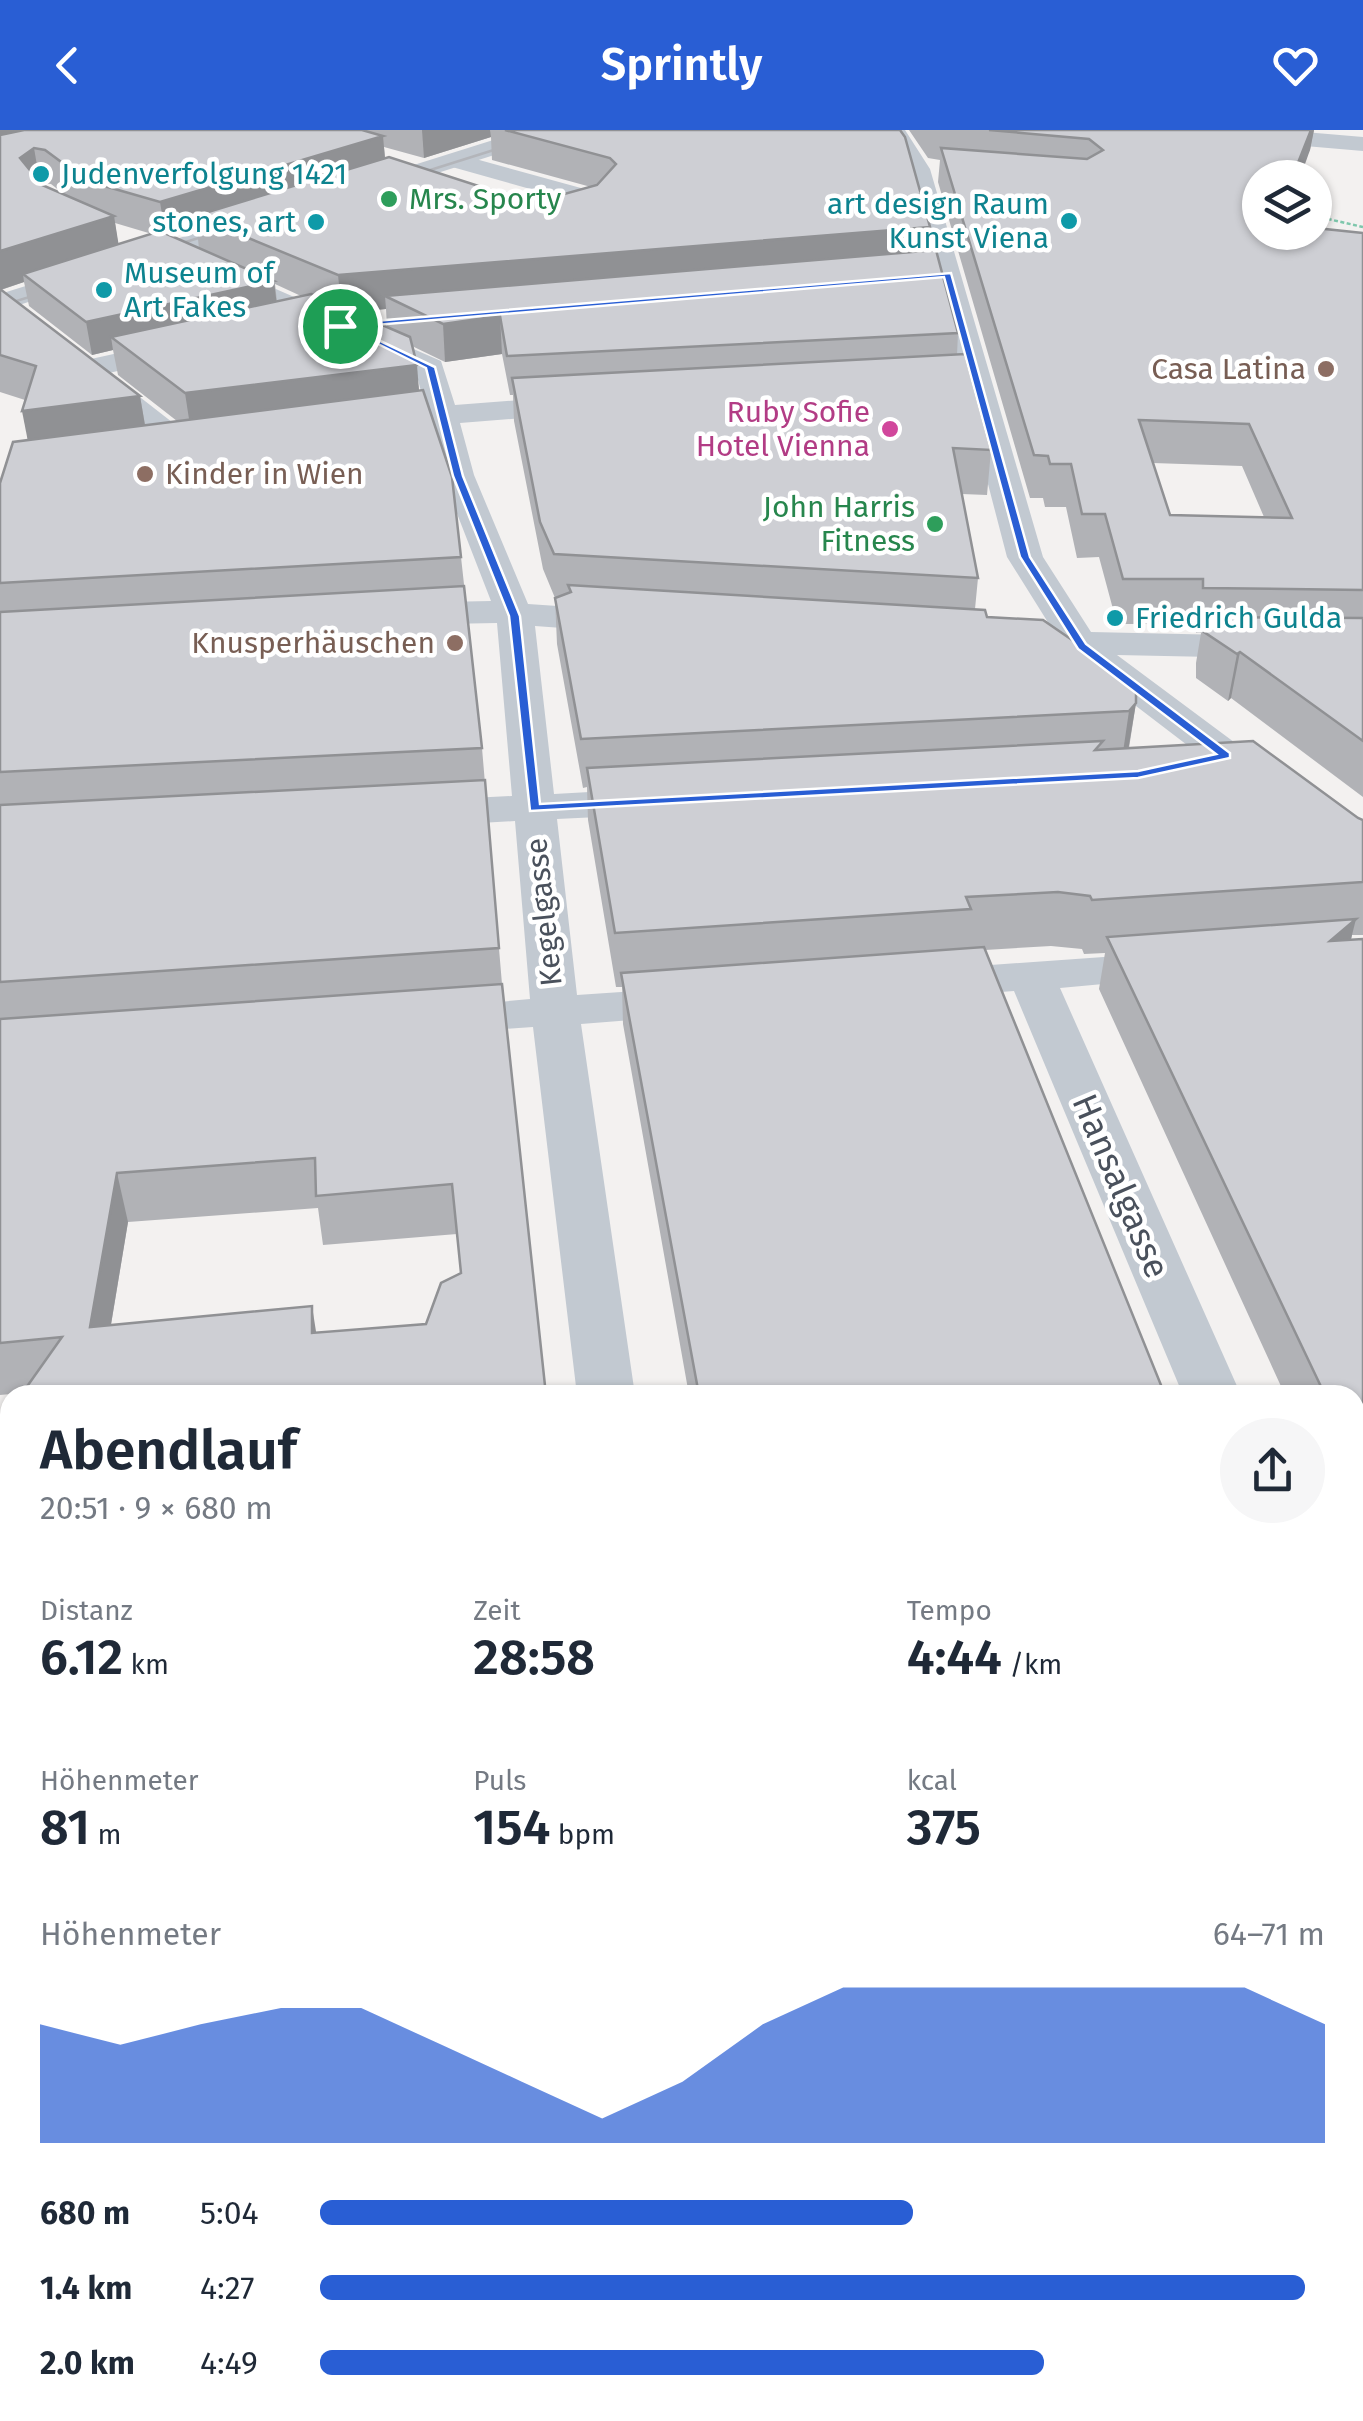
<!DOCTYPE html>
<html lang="de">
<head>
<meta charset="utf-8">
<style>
  :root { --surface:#fff; --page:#f6f6f7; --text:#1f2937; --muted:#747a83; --accent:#295ed4 }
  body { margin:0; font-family:"Fira Sans",sans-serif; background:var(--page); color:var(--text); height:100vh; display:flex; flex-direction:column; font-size:38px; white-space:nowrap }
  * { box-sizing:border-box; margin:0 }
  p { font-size:32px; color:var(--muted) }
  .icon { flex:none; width:55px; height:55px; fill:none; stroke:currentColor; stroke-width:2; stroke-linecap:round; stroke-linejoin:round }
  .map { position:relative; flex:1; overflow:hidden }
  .side { position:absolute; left:0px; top:1255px; width:1365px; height:1038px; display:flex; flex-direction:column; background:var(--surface); border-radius:30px 30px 0 0; box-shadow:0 2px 8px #0004 }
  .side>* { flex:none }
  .controls { position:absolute; left:1242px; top:30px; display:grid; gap:20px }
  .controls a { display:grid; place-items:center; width:90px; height:90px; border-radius:50%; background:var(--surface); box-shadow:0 2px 8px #0004; font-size:50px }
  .pin { position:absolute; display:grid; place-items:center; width:85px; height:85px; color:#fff; margin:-42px; border:5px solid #fff; border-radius:50%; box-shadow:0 2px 10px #0007 }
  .round { display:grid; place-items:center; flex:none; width:105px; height:105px; border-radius:52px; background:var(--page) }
  .summary { display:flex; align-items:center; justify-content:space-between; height:170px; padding:0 40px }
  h1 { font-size:55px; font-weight:600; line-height:75px }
  .stats { display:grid; grid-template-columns:repeat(3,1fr); gap:15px; height:170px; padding:10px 40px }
  .stats div { display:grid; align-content:center }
  .stats b { font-size:50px; font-weight:600 }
  .stats small { font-size:28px; font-weight:400 }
  .stats p { font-size:28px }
  .chart { height:280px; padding:20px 40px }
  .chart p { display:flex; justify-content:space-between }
  .chart svg { width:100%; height:180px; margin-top:10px; fill:var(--accent); opacity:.7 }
  ul { padding:0 40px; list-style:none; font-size:32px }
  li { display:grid; grid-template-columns:160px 120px 1fr; align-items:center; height:75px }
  li i { height:25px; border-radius:12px; background:var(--accent) }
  header { display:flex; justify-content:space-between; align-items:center; height:130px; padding:0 40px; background:var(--accent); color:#fff; font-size:45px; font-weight:600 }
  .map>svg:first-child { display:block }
  .commercial { fill:#fbf8ec }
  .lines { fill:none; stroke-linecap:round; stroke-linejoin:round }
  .path-far1 { stroke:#7ec7ac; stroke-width:2.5; stroke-dasharray:4 2.5; stroke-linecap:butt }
  .path { stroke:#7ec7ac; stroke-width:9; stroke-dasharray:10 8; stroke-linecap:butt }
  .minor { fill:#c2c9d1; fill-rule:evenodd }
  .tertiary { fill:#c2c9d1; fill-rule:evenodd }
  .tram { stroke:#b3b5ba; stroke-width:2.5 }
  .rail-casing { stroke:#b3b5ba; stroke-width:14 }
  .rail { stroke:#fff; stroke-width:10; stroke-dasharray:31; stroke-linecap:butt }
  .wall { fill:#b1b2b6; fill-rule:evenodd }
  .shaded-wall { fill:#909194 }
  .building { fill:#cecfd4; stroke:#909194; stroke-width:2.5; fill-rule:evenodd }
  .route { fill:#295ed4; stroke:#fff; stroke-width:2.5; fill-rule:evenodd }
  .culture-dot { fill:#0f9aa8; stroke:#fff; stroke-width:4 }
  .leisure-dot { fill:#2e9e5b; stroke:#fff; stroke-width:4 }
  .education-dot { fill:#8d6e63; stroke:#fff; stroke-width:4 }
  .hotel-dot { fill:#d1479c; stroke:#fff; stroke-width:4 }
  .labels { text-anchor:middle; stroke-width:9; stroke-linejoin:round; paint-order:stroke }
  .far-culture-label { font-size:30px; fill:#0d838f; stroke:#fff; text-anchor:start }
  .far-leisure-label { font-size:30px; fill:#27864d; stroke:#fff; text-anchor:start }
  .far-education-label { font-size:30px; fill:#785e54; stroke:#fff; text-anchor:end }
  .far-hotel-label { font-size:30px; fill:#b23c85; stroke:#fff; text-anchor:end }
  .far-street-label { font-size:30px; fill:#4a515c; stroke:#fff }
  .street-label { font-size:35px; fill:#4a515c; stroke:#fff }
</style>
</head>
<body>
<header><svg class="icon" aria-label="back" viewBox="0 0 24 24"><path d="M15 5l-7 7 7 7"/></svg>Sprintly<svg class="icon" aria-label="heart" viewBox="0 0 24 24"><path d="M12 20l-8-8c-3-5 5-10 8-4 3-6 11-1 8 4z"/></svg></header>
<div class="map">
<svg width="1363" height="2291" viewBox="0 0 1363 2291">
  <rect width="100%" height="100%" fill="#f3f1f0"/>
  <polygon class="commercial" points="1363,1429 1363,2078 1355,2076 1355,1430"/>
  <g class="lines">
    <polyline class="path-far1" points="1315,86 1363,97"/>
    <g class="path">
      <polyline points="1355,1987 1363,1988"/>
      <polyline points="390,2282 395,2291"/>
    </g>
    <g class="minor">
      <polygon points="881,0 905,0 930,39 1043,427 1091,502 1363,508 1363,530 1117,525 1363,708 1363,742 1348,738 1068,524 993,520 987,512 993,504 1054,502 1007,427 906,39"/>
      <polygon points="1187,0 1281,0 1363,7 1363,21 1199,7"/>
      <polygon points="454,23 610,66 614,71 601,79 445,35 442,30"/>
      <polygon points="207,129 441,231 455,275 587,265 602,274 587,283 460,293 474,345 528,474 631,481 644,484 649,492 644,500 631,503 535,496 554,664 661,658 676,662 682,671 676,680 661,684 557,689 577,865 695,857 712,861 719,871 712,881 695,885 581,894 635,1265 577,1265 533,897 432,904 415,900 408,890 415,880 530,869 515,691 412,697 397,693 391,684 397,675 412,671 512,666 497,493 392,495 379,492 374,484 379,476 392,473 491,471 442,345 429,296 408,297 392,288 397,281 425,277 416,242 197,143 193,137 197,131"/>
      <polygon points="0,164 10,166 91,229 186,208 196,211 201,217 196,223 109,243 195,310 200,317 195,324 173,324 0,186"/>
      <polygon points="1174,822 1190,826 1197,836 1190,846 1060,858 1241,1265 1183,1265 1014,861 921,868 904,864 898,854 904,844 921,840"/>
      <rect x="1355" y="1365" width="8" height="46"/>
      <polygon points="10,1487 10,1539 0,1540 0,1488"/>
      <polygon points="0,1996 10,1999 10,2077 0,2074"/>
      <polygon points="701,2282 802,2282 805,2291 704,2291"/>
    </g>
    <g class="tertiary">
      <polygon points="525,0 561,0 557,5 365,66 347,66 344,61 347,56"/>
      <polygon points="269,80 278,83 282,88 278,93 0,181 0,164"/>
    </g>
    <g class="tram">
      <polyline points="405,48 557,0"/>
      <polyline points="157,121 224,100"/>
      <polyline points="0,176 52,160"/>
    </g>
    <g class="rail-casing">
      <g id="rail">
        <polyline points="0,1775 10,1778"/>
        <polyline points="0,1904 10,1907"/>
        <polyline points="1355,2171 1363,2173"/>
        <polyline points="989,2282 1006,2291"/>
      </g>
    </g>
    <use href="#rail" class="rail"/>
  </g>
  <g class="wall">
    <path d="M0,0h900l30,97 -2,24 30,82 -1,22 34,95 -4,45 -25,-1 16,84 -3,31 161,94 -7,45 234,72v115h-11l-1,5 12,-1v524l-8,1v-69h-70l-186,-406 6,-36 -21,1 -2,-5 -31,-3 -66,4 180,445h-476l-66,-371 -1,-37h-6l-28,-167 -1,-33 -4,1 -26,-144 -2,-46 -12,-29 -29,-148 -1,-26h-3l-8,-41 -57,8 -33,-16 7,44 42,167 21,191 20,236 44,411 -524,-2 -22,2v-912l28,-43 -3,-40 -25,-8zM491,7l1,23 99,27 -41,11 -53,-6 -112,-34 -1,-11 40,11zM40,53l11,1 14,11 -23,-10zM115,93l37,11 -34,10zM197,99l2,20 -27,-13zM24,152l5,24 63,49 21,-5 5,25 59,46 -32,4 -5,-29 -139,-106zM275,154l26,12 -24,5zM386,179l1,18 -34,-15zM318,1078l5,37 134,-11 4,39 -35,51 -110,9 -205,-8 17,-103z"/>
    <path d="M909,0h405l-4,20 -50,82 103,1v564l-132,-99 -3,3 -32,-23v-15l5,-30h-5v-9h-79l-18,-67 -22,1 -11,-51h-21l-2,-9h-13l-92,-316 2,-22 -12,-2zM1153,333l89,3 22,51 -94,-2z"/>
    <polygon points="10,1280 10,1462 0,1463 0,1294"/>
    <polygon points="1355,1436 1363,1436 1363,1884 1355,1883"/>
    <polygon points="0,1568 10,1569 10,1731 0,1730"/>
  </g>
  <g class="shaded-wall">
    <polygon points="0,0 89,0 0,18"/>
    <polygon points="422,0 490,0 491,7 424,28"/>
    <polygon points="1311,0 1314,0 1310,20 1300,48 1292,48"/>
    <polygon points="383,6 386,40 195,86 197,99 166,108 160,72"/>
    <polygon points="34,18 40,53 20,28"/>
    <polygon points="114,86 120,123 23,144 24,152 0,160 0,121"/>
    <polygon points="930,97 927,134 385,166 386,179 342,183 338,145"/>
    <polygon points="274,151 278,184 111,207 113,220 92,225 86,192"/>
    <polygon points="500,186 502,224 445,232 443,194"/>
    <polygon points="417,235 420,273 191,302 185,263"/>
    <polygon points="140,266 147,307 30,322 22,281"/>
    <polygon points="1240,522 1231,568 1228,571 1237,524"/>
    <polygon points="1136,573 1128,621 1122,629 1129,581"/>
    <polygon points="1356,789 1343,841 1330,811"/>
    <polygon points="117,1043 128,1092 102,1248 90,1197"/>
    <polygon points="312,1176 320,1227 312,1203"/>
    <polygon points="310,2282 331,2282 328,2291 307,2291"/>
  </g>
  <g class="building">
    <polygon points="24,0 362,0 383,6 160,72 87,51 45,20 34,18 20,28 42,55 114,86 0,121 0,5"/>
    <polygon points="505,0 900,0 905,7 930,97 338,145 195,86 389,27 497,62 550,68 597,55 616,34 610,28"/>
    <path d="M989,0h322l-19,48h-32v54h55v-4l48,5v357l-160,-2v-9h-80l-18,-65h-23l-11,-50h-21l-2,-8 -14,-1 -93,-307 146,11 16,-9 -14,-11zM1139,290l110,4 43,94 -122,-3z"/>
    <polygon points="160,101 274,151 86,192 23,144"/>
    <polygon points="936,120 958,203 507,226 500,186 443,194 385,166"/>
    <polygon points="0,159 140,266 22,281 36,236 0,225"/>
    <polygon points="311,164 410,207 417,235 185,263 111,207"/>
    <polygon points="965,224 991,320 953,318 978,448 554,424 540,392 512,248"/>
    <polygon points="423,260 452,347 461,427 0,453 0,353 13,312"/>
    <polygon points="568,455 985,480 987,487 1043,490 1136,554 1136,573 1129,581 581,609 555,468 571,462"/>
    <polygon points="464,456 482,618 0,642 0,482"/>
    <polygon points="1204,487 1363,488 1363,611 1240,522 1237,524 1204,502"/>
    <polygon points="1103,611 1095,620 1253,611 1358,688 1363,690 1363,752 1092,770 1090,766 1058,762 966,767 971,779 615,803 587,638"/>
    <polygon points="485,650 499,818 0,852 0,675"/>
    <polygon points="1356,789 1330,811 1363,809 1363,1279 1355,1280 1355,1265 1325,1265 1107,807"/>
    <polygon points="984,817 1165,1265 699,1265 621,843"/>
    <path d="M502,854l44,411h-525l41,-58 -62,6v-324zM315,1028l1,38 136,-12 9,89 -20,10 -15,41 -114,9v-27l-222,21 27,-154z"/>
    <polygon points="10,1280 10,1410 0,1411 0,1294"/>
    <rect x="1355" y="1436" width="8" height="390"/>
    <polygon points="0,1568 10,1569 10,1696 0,1695"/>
    <polygon points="0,2085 10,2089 10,2282 310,2282 307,2291 0,2291"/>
    <polygon points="444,2282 646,2282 644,2291 441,2291"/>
  </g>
  <path class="route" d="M951,143l79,284 56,87 144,109v5l-92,20 -608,33 -21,-195 -56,-140 -27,-108 -88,-44zM944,147l76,280 58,92 138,105 -78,17 -598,33 -20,-188 -57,-140 -28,-109 -84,-40z"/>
  <g class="culture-dot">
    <circle cx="41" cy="44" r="10"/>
    <circle cx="1069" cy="91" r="10"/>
    <circle cx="316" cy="92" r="10"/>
    <circle cx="104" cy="160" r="10"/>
    <circle cx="1115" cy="488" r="10"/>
  </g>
  <g class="leisure-dot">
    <circle cx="389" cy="69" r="10"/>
    <circle cx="935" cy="394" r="10"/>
  </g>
  <g class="education-dot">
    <circle cx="1326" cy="239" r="10"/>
    <circle cx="145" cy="344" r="10"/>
    <circle cx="455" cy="513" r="10"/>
  </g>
  <circle class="hotel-dot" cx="890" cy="299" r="10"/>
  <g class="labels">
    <g class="far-culture-label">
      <text x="61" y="54">Judenverfolgung 1421</text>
      <text x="1049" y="84" text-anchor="end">art design Raum<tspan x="1049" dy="34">Kunst Viena</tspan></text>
      <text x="296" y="102" text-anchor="end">stones, art</text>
      <text x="124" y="153">Museum of<tspan x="124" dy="34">Art Fakes</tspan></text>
      <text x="1135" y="498">Friedrich Gulda</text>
    </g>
    <g class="far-leisure-label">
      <text x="409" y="79">Mrs. Sporty</text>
      <text x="915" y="387" text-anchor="end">John Harris<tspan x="915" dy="34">Fitness</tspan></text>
    </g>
    <g class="far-education-label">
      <text x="1306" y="249">Casa Latina</text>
      <text x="165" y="354" text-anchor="start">Kinder in Wien</text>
      <text x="435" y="523">Knusperhäuschen</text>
    </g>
    <g class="far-hotel-label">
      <text x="870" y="292">Ruby Sofie<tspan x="870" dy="34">Hotel Vienna</tspan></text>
    </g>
    <g class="far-street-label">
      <text transform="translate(544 782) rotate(-96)" y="10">Kegelgasse</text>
    </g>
    <g class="street-label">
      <text transform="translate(1121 1056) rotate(67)" y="12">Hansalgasse</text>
    </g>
  </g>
</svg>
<div class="controls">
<a><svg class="icon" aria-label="layers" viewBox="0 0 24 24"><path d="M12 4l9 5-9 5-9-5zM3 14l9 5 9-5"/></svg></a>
</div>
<div class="pin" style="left:340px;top:196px;background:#1e9e55"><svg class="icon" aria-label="arrive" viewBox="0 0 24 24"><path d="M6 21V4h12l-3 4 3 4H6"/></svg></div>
<section class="side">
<div class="summary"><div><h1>Abendlauf</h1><p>20:51 · 9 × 680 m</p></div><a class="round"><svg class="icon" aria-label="share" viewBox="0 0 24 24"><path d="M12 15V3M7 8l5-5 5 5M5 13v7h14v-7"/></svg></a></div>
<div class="stats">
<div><p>Distanz</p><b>6.12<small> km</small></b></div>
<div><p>Zeit</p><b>28:58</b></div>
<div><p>Tempo</p><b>4:44<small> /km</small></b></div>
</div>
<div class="stats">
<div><p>Höhenmeter</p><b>81<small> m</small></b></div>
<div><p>Puls</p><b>154<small> bpm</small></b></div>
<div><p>kcal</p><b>375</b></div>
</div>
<div class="chart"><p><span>Höhenmeter</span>64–71 m</p>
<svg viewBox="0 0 160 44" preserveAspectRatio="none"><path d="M0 44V15L10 20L20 15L30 11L40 11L50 20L60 29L70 38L80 29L90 15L100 6L110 6L120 6L130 6L140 6L150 6L160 15V44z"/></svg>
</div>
<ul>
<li><b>680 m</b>5:04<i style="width:59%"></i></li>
<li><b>1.4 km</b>4:27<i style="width:98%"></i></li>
<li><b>2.0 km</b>4:49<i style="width:72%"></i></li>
</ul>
</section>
</div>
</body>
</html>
